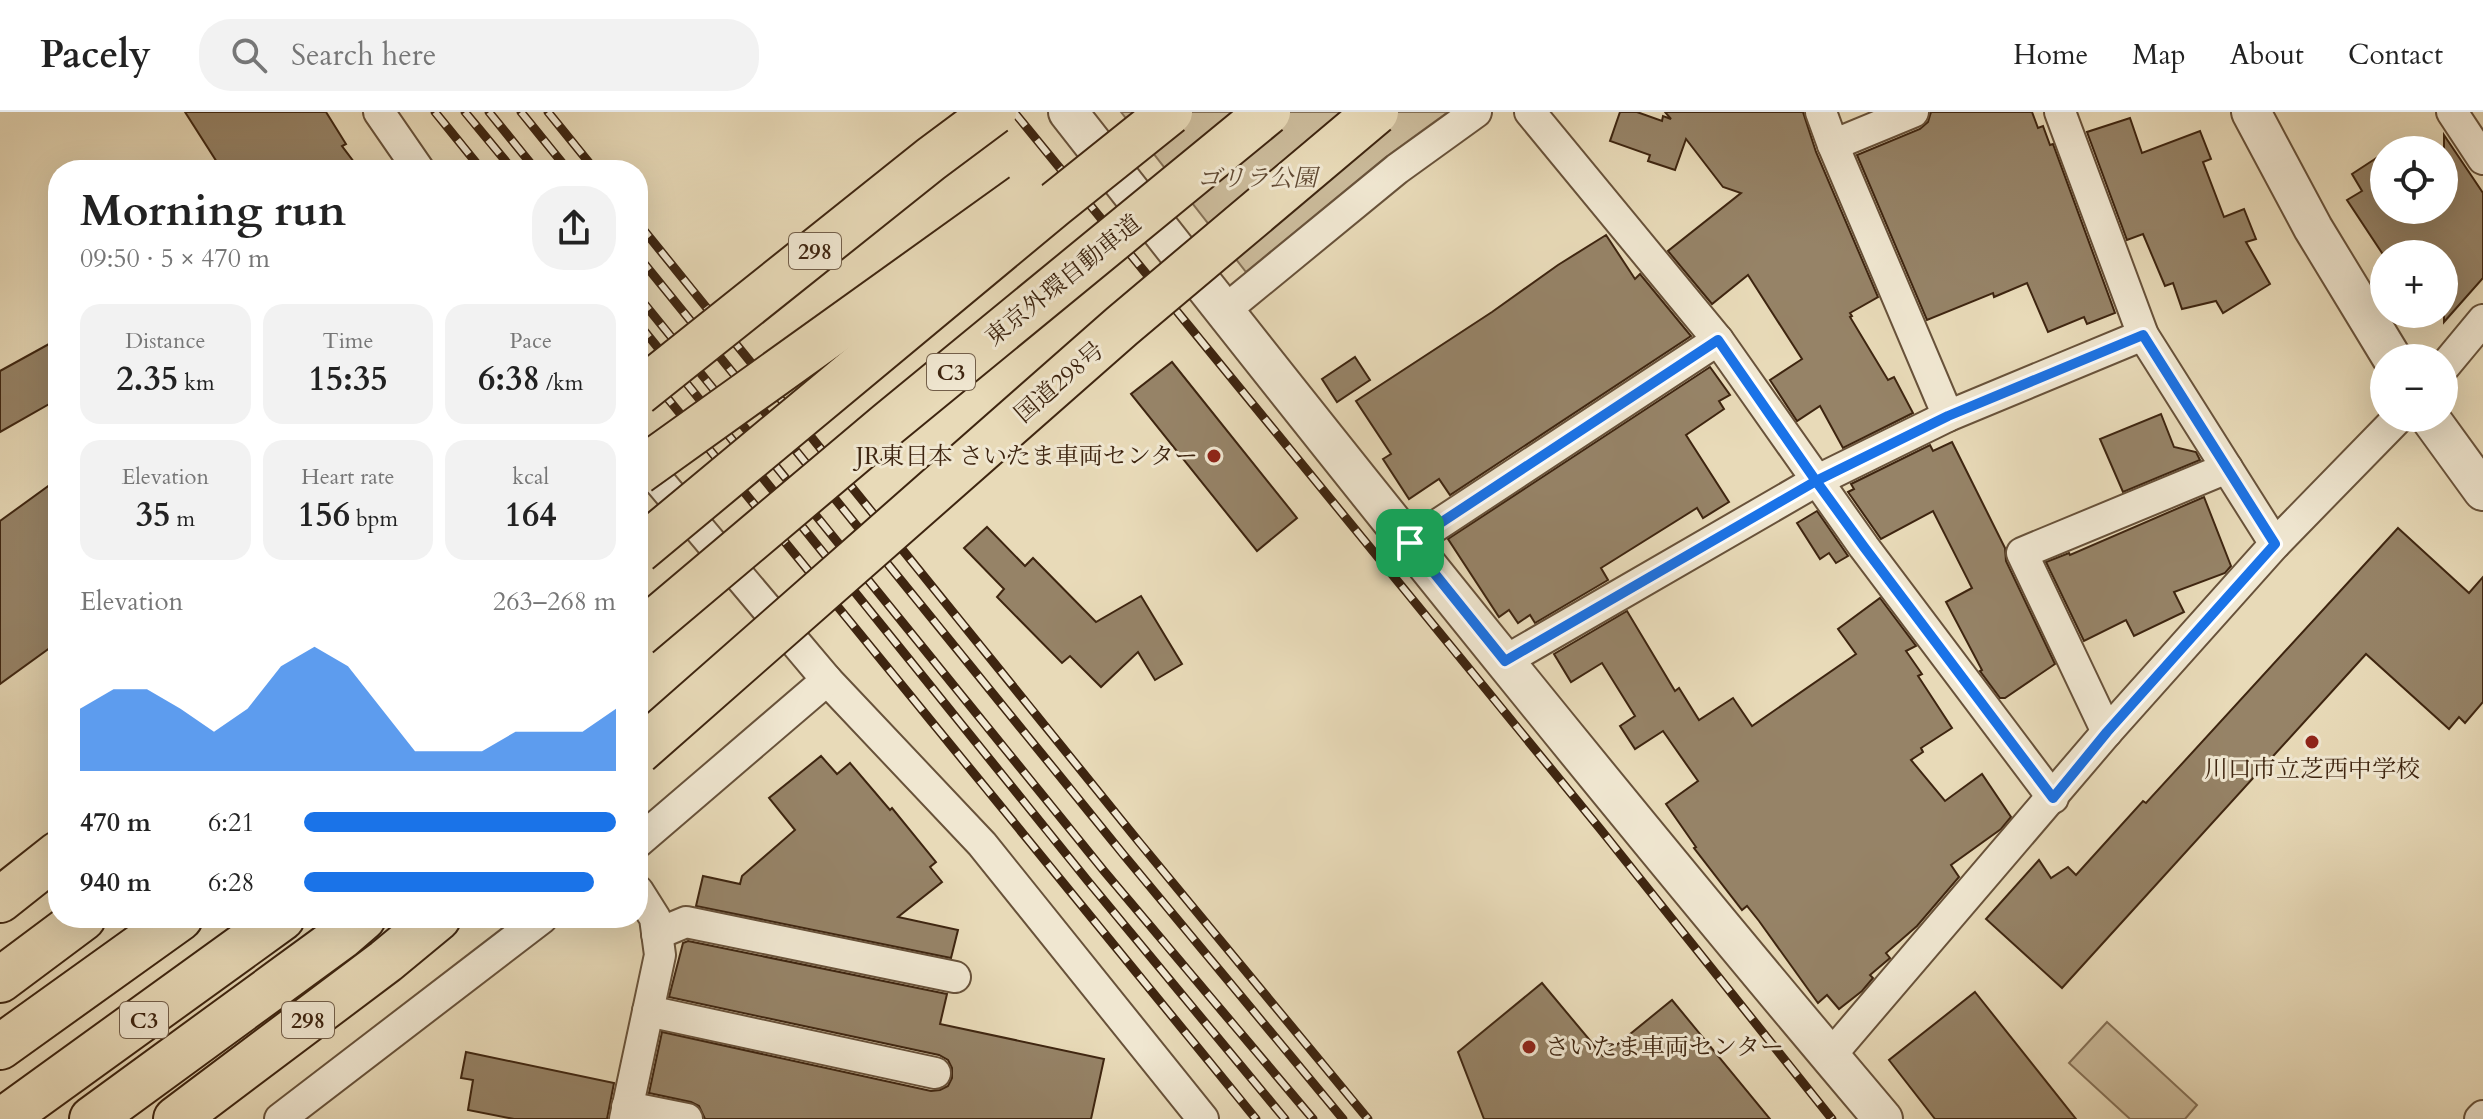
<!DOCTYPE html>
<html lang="en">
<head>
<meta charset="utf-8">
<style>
  :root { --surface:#fff; --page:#f2f2f2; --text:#222; --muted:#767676; --line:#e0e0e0; --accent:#1a73e8 }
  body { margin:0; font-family:Cardo,"Noto Serif JP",serif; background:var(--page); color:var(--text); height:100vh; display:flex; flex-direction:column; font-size:30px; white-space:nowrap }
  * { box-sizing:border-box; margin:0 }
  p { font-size:26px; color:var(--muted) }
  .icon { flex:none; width:44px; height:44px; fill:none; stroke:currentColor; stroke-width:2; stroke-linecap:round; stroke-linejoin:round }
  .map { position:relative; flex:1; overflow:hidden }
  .details { position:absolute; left:48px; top:48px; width:600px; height:768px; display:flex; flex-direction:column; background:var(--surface); border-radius:32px; box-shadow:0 8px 32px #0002 }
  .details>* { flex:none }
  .fabs { position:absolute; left:2370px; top:24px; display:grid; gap:16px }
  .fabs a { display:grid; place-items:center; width:88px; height:88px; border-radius:50%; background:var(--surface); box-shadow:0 8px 32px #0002; font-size:40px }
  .pin { position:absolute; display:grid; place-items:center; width:68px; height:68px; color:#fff; margin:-34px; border-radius:16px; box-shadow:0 4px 12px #0006 }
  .round { display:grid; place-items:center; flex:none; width:84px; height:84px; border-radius:32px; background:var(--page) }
  .head { display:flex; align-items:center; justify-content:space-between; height:136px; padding:0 32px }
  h1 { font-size:44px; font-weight:800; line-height:60px }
  .metrics { display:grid; grid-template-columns:repeat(3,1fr); gap:12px; height:136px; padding:8px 32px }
  .metrics div { display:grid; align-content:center; border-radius:20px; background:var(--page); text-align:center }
  .metrics b { font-size:34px; font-weight:800 }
  .metrics small { font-size:22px; font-weight:400 }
  .metrics p { font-size:22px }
  .chart { height:224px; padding:16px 32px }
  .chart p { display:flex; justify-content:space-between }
  .chart svg { width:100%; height:144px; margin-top:8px; fill:var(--accent); opacity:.7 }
  ul { padding:0 32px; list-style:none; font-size:26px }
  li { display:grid; grid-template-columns:128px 96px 1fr; align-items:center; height:60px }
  li i { height:20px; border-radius:10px; background:var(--accent) }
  header { display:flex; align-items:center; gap:48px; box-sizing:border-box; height:112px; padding:0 40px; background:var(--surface); border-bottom:2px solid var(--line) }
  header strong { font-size:38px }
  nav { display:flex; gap:44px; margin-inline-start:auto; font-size:28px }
  .search { width:560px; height:72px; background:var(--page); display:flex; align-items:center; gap:20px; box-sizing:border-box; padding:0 28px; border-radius:32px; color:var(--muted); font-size:30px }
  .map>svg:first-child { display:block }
  .green { fill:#cbbb9b; stroke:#847056; stroke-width:2 }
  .building { fill:#968367; stroke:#3e2510; stroke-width:2 }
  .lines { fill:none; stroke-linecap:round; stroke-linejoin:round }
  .minor-casing { stroke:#68523a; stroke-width:34 }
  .tertiary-casing { stroke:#68523a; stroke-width:42 }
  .trunk-casing { stroke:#3e2510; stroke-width:48 }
  .motorway-casing { stroke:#3e2510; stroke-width:48 }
  .minor { stroke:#f0e7d1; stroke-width:30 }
  .tertiary { stroke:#f0e7d1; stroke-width:38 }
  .trunk { stroke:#e8dab8; stroke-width:44 }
  .motorway { stroke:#e8dab8; stroke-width:44 }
  .rail-casing { stroke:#3e2510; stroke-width:9 }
  .rail { stroke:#f0e7d1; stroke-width:6; stroke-dasharray:18; stroke-linecap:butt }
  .trunk-bridge-casing { stroke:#3e2510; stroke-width:48; stroke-linecap:butt }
  .motorway-bridge-casing { stroke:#3e2510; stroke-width:48; stroke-linecap:butt }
  .trunk-bridge { stroke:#e8dab8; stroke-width:44 }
  .motorway-bridge { stroke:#e8dab8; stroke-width:44 }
  .route-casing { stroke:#fff; stroke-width:16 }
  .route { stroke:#1a73e8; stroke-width:10 }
  .poi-dot { fill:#8f2418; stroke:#f0e7d1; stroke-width:3 }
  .labels { text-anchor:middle; stroke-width:6; stroke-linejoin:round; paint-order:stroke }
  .shield { fill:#f0e7d1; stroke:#735f4a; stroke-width:2 }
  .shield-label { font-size:22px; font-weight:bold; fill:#3e2510 }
  .park-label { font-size:24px; font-style:italic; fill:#614a33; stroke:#f0e7d1 }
  .street-label { font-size:24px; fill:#3e2510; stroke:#f0e7d1 }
  .poi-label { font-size:24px; fill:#3e2510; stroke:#f0e7d1; text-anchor:end }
</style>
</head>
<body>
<header>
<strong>Pacely</strong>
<div class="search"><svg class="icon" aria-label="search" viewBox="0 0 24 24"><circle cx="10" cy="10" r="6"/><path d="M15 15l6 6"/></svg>Search here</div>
<nav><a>Home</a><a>Map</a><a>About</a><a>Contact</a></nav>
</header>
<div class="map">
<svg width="2483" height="1007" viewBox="0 0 2483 1007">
  <rect width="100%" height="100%" fill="#e8dab8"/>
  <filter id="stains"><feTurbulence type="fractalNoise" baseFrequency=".0025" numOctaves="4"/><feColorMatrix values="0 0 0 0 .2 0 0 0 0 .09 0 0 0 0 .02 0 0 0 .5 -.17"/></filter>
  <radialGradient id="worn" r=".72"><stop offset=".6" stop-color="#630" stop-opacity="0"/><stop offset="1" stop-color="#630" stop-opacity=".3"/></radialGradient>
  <g class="green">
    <polygon points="1121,0 1448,0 1386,45 1246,160"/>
    <polygon points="2107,910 2197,993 2185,1007 2130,1007 2069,951"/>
  </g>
  <g class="building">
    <polygon points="185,0 326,0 346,32 342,34 360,58 222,58"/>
    <polygon points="1620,0 1637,0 1662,9 1663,4 1671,7 1665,0 1803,0 1816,40 1878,185 1850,201 1852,204 1850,205 1888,268 1894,265 1913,301 1843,336 1820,294 1797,309 1770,268 1802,247 1748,163 1712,192 1668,139 1741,81 1723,75 1686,27 1675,58 1648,49 1650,43 1610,29"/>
    <polygon points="1931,0 2032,0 2038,16 2043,14 2050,33 2053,32 2115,201 2087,212 2084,205 2048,220 2027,171 1994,185 1993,181 1927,208 1857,43 1920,17 1928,10"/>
    <polygon points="2130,6 2142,41 2200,19 2211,47 2203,50 2224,105 2244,97 2256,127 2246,130 2270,172 2223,201 2216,189 2182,197 2173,171 2165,174 2143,122 2127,128 2087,20"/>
    <polygon points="2444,23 2483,81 2483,166 2444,210 2444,142 2384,142 2384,144 2347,88 2362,79 2352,62 2384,41 2384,98 2444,98"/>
    <polygon points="1606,123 1635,167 1640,162 1691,224 1450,383 1439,367 1409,387 1383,347 1391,342 1356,289 1492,200 1558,153"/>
    <polygon points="58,227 58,287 0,320 0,259"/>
    <polygon points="1355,245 1370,268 1337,290 1322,267"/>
    <polygon points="1172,250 1297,406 1257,439 1131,282"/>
    <polygon points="1710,255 1730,283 1719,289 1724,297 1686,323 1729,390 1703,406 1697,396 1601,456 1608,468 1535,511 1530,503 1518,511 1509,498 1499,505 1448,427"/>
    <polygon points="2161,302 2174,335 2196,340 2200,348 2123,380 2100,327"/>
    <polygon points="1952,330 2005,436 2006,449 2055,552 2005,586 2000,586 1980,559 1982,558 1946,490 1972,476 1933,399 1881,427 1848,380 1854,377 1851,372 1930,333 1933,339"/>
    <polygon points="58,367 58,530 0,572 0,409"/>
    <polygon points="2204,385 2231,454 2225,461 2174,480 2184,500 2134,524 2126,508 2084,529 2046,450 2069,441 2070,443"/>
    <polygon points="1817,399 1848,444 1836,451 1829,441 1820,447 1797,411"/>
    <polygon points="987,415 1025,454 1033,446 1096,510 1141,484 1182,552 1155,568 1138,540 1101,575 1070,544 1062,551 997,485 1004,477 964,436"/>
    <polygon points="2398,416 2469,481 2483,465 2483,590 2465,611 2459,605 2449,617 2366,542 2062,876 1986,807 2039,748 2051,766 2068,755 2076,763 2143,689 2146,691"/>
    <polygon points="1880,486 1916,534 1906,539 1922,562 1918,564 1952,616 1921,636 1923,640 1911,648 1945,689 1982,662 2011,705 2001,717 1951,753 1959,765 1917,814 1886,841 1890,846 1870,863 1873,866 1862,879 1839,897 1827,883 1818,891 1759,809 1747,794 1742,798 1694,736 1696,735 1666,692 1698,669 1663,619 1635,637 1620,614 1635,604 1602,551 1571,570 1554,542 1627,499 1675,579 1679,576 1699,608 1733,586 1752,614 1856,542 1838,517"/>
    <polygon points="821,644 837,662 850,651 890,698 892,696 936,750 930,755 942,770 898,805 958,818 951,846 696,794 703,764 740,772 742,764 795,718 769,686"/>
    <polygon points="688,829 947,882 940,912 1104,947 1091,1007 705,1007 699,994 691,990 649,981 662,920 931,979 940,978 948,974 952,966 952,956 948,948 939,943 669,885 683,831"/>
    <polygon points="1542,871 1603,944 1672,888 1770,1007 1484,1007 1458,940"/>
    <polygon points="1975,880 2076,1007 1935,1007 1889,948"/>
    <polygon points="466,940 614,971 607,1007 514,1007 468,998 473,968 461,966"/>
  </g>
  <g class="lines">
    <g class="minor-casing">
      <g id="minor">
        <polyline points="379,0 419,58"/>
        <polyline points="1530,0 1718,228 1864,435 2053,686"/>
        <polyline points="1821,0 1833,33 1948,304"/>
        <polyline points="2060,0 2143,223 2275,432"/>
        <polyline points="2452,0 2483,47"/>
        <polyline points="1833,33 1913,0"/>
        <polyline points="1224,199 1397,57 1476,0"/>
        <polyline points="2444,255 2483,208"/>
        <polyline points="638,344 827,568 982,732 1203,1007"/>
        <polyline points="1410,431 1718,228"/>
        <polyline points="1505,549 1816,369 1948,304 2143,223"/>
        <polyline points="2107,620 2022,441 2227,356"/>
        <polyline points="638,730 827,568"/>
        <polyline points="657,822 686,810 955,865"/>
        <polyline points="648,899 935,961"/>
        <polyline points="1830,944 2107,620 2275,432 2398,306"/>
        <polyline points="627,995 687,1007"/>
        <polyline points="280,1007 542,806"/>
        <polyline points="625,1007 660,843 655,806 638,779"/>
        <polyline points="2480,1007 2483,1004"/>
      </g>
    </g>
    <g class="tertiary-casing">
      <g id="tertiary">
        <path d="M1068,0c266,340 536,678 815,1007"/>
        <polyline points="2251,0 2313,116 2392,246"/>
        <polyline points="2430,306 2483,379"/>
      </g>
    </g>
    <g class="trunk-casing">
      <g id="trunk">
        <polyline points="0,788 58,742"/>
        <polyline points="176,1007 386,849 438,806"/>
      </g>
    </g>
    <g class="motorway-casing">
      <g id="motorway">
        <polyline points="0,868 83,806"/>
        <polyline points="0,935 180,806"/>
        <polyline points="4,1007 282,806"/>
        <polyline points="92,1007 341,825 363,806"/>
      </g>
    </g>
    <use href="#minor" class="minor"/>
    <use href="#tertiary" class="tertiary"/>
    <use href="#trunk" class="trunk"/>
    <use href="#motorway" class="motorway"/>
    <g class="rail-casing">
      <g id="rail">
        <polyline points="435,0 482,58"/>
        <polyline points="465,0 513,58"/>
        <polyline points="489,0 536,58"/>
        <polyline points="521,0 568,58"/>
        <polyline points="548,0 595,58"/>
        <polyline points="1014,0 1601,718 1832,1007"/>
        <polyline points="638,111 1139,730 1368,1007"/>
        <polyline points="638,144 1123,742 1343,1007"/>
        <polyline points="638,184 1104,759 1313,1007"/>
        <polyline points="638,211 1087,768 1285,1007"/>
        <polyline points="638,250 1256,1007"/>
      </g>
    </g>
    <use href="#rail" class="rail"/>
    <g class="trunk-bridge-casing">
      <g id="trunk-bridge">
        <polyline points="638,281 931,47 994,0"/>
        <polyline points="638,640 1122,214 1376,0"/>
      </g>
    </g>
    <g class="motorway-bridge-casing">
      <g id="motorway-bridge">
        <polyline points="638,360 1023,84"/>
        <polyline points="638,439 1054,93 1170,0"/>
        <polyline points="638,523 888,312 1268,0"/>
      </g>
    </g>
    <use href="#trunk-bridge" class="trunk-bridge"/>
    <use href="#motorway-bridge" class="motorway-bridge"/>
  </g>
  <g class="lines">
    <g class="route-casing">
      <polyline id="route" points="1410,431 1505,549 1816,369 1864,435 2053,686 2107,620 2275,432 2143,223 1948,304 1816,369 1718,228 1410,431"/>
    </g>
    <use href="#route" class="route"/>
  </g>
  <g class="poi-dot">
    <circle cx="1214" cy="344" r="8"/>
    <circle cx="2312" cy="630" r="8"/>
    <circle cx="1529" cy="935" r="8"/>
  </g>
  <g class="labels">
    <g class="shield">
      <rect x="789" y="121" width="52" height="36" rx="6"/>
      <rect x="927" y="242" width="48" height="36" rx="6"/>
      <rect x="120" y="890" width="48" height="36" rx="6"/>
      <rect x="282" y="890" width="52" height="36" rx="6"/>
    </g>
    <g class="shield-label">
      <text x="815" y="147">298</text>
      <text x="951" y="268">C3</text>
      <text x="144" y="916">C3</text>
      <text x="308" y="916">298</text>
    </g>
    <g class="park-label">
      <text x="1257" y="74">ゴリラ公園</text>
    </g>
    <g class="street-label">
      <text transform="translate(1063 168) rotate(-39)" y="8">東京外環自動車道</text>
      <text transform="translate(1059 270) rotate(-41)" y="8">国道298号</text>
    </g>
    <g class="poi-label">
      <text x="1198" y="352">JR東日本 さいたま車両センター</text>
      <text x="2312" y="665" text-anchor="middle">川口市立芝西中学校</text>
      <text x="1545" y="943" text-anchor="start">さいたま車両センター</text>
    </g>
  </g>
  <rect width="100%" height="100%" filter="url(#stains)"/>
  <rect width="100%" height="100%" fill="url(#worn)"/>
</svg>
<div class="fabs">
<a><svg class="icon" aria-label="locate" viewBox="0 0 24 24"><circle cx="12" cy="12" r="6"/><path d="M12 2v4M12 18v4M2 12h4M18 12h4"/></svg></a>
<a>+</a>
<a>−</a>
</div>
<div class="pin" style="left:1410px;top:431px;background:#1e9e55"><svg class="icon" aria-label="arrive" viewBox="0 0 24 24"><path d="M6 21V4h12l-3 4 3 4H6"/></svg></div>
<section class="details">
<div class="head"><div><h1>Morning run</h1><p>09:50 · 5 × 470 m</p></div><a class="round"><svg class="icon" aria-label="share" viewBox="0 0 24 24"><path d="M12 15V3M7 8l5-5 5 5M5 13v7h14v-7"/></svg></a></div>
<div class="metrics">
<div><p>Distance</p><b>2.35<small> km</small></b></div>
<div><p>Time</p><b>15:35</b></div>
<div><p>Pace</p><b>6:38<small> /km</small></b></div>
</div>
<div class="metrics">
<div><p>Elevation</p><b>35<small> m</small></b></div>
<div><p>Heart rate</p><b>156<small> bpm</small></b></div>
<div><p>kcal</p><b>164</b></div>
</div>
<div class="chart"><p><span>Elevation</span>263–268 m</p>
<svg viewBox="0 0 160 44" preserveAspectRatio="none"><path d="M0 44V25L10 19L20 19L30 25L40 32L50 25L60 12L70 6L80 12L90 25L100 38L110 38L120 38L130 32L140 32L150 32L160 25V44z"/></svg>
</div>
<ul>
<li><b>470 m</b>6:21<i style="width:100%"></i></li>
<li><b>940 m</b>6:28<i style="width:93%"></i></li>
</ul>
</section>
</div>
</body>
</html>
